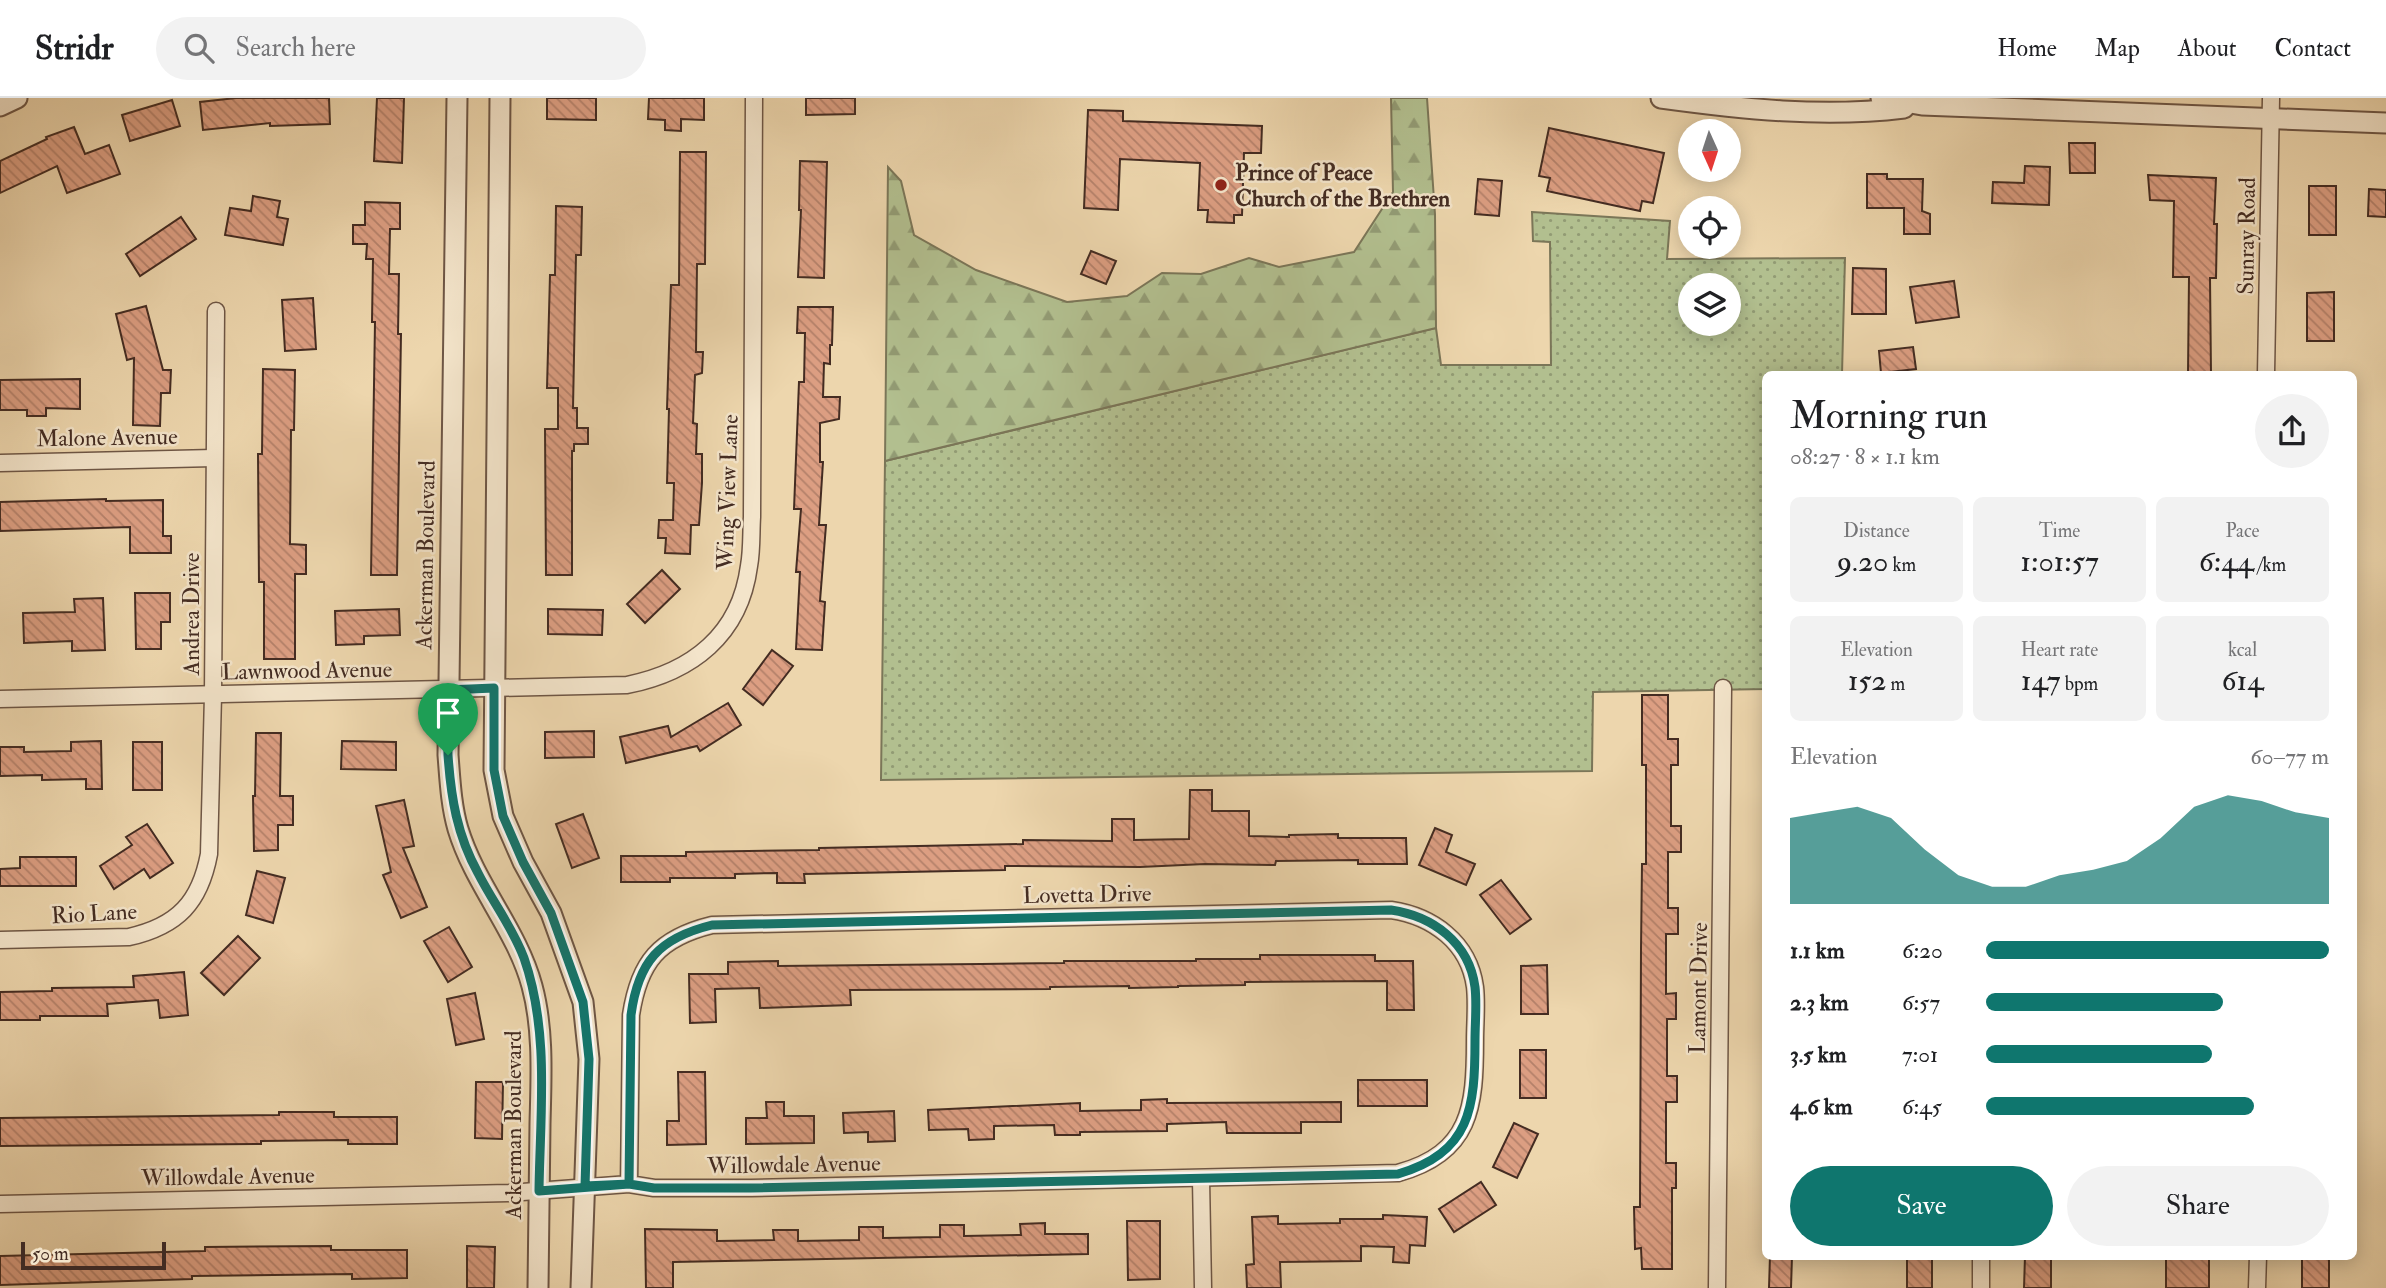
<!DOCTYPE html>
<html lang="en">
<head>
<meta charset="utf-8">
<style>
  :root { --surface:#fff; --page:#f2f2f2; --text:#202124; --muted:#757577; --line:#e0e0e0; --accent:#0f766e }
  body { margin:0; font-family:"IM FELL Double Pica",serif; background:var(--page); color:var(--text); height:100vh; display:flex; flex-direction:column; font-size:26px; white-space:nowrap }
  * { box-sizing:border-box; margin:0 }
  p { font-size:23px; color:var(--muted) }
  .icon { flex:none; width:38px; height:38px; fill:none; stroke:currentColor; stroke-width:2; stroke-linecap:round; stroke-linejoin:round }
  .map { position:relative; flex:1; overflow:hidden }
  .details { position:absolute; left:1762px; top:273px; width:595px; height:889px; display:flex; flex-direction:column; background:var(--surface); border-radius:10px; box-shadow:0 4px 18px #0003 }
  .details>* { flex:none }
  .needle { width:46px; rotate:177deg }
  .controls { position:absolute; left:1678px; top:21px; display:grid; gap:14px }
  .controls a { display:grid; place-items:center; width:63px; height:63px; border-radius:50%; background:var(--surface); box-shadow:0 4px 18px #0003; font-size:35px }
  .scale { position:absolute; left:21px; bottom:18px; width:145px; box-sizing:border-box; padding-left:7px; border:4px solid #442c22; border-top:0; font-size:19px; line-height:24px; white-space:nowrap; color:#442c22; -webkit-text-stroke:5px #f3e4ca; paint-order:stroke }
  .pin { position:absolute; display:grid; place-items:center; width:60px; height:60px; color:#fff; margin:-72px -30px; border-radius:50% 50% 50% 0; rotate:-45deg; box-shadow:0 0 7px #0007 }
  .pin .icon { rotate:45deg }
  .round { display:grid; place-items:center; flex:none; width:74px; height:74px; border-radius:37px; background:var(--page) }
  .summary { display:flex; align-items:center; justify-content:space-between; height:119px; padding:0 28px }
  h1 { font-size:38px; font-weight:600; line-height:52px }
  .stats { display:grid; grid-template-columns:repeat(3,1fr); gap:10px; height:119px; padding:7px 28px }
  .stats div { display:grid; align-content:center; border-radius:10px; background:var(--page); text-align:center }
  .stats b { font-size:30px; font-weight:600 }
  .stats small { font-size:19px; font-weight:400 }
  .stats p { font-size:19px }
  .chart { height:196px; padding:14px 28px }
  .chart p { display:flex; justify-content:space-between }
  .chart svg { width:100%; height:126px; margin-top:7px; fill:var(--accent); opacity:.7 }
  .cta { display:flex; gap:14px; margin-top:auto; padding:14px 28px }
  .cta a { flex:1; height:80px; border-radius:42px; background:var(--accent); color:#fff; font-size:28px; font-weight:600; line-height:80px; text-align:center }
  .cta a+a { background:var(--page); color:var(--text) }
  ul { padding:0 28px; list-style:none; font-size:23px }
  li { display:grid; grid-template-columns:112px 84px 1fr; align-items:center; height:52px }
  li i { height:18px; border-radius:9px; background:var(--accent) }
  header { display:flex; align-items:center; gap:42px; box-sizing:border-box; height:98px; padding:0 35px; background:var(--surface); border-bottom:2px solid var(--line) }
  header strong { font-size:33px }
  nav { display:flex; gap:38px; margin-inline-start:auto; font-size:24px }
  .search { width:490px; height:63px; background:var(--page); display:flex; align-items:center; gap:18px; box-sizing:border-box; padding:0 24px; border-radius:38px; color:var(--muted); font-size:26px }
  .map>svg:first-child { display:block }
  .grass { fill:url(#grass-dots); stroke:#7b7658; stroke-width:2; fill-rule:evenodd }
  .forest { fill:url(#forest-firs); stroke:#7b7658; stroke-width:2 }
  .building { fill:url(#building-back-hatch); stroke:#442c22; stroke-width:2 }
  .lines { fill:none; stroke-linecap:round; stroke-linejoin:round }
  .minor-casing { stroke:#6e5645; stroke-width:19 }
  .tertiary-casing { stroke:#6e5645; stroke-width:23 }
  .minor { stroke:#f3e4ca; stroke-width:16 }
  .tertiary { stroke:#f3e4ca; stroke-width:19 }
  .route-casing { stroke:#fff; stroke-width:14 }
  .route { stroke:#0f766e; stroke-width:9 }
  .poi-dot { fill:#8f2418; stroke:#f3e4ca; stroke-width:2.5 }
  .labels { text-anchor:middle; stroke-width:5; stroke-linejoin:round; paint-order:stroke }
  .poi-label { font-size:23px; font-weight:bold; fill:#442c22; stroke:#f3e4ca; text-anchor:start }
  .street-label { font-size:23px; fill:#442c22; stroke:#f3e4ca }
</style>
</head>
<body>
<header>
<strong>Stridr</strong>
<div class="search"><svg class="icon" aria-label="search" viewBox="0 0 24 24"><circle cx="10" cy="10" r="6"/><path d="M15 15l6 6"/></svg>Search here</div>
<nav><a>Home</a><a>Map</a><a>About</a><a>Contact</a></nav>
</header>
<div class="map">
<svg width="2386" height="1190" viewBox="0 0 2386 1190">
  <defs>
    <pattern id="grass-dots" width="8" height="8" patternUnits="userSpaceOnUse" patternTransform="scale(1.75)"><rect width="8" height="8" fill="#b2bf8f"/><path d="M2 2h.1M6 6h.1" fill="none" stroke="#929b74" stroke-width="1.8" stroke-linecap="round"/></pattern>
    <pattern id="forest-firs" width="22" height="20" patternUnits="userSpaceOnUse" patternTransform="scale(1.75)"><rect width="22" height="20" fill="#b2bf8f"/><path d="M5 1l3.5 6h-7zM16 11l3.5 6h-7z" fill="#929b74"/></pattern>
    <pattern id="building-back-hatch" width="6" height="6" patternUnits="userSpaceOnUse" patternTransform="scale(1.75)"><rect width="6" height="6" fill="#dc9e82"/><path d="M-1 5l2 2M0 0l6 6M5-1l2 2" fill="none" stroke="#b4816a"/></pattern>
  </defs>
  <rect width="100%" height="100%" fill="#edd6ad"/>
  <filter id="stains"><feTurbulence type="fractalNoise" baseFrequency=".00286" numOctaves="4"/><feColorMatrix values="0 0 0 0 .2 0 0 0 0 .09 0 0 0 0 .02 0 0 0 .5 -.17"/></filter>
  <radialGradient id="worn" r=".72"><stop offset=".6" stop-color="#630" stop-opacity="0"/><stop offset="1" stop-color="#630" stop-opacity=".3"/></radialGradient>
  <path class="grass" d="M1532,114l138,9 -3,38 178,-1 -3,116h-76v315l-173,3 -1,79 -711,9 4,-319 551,-133 5,37h110l-1,-123 -17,-1zM1690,187h39v39h-39z"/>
  <polygon class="forest" points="1391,0 1427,0 1435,116 1436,230 885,363 888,69 901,83 914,137 976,172 1067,204 1127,198 1162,175 1201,176 1249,160 1279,169 1354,154 1393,94"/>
  <g class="building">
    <polygon points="236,0 329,0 330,26 270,28 270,25 203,32 200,4"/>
    <polygon points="377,0 404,0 402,65 374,63"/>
    <polygon points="547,0 596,0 596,22 547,21"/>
    <polygon points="649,0 704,0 704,22 681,21 681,33 665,32 665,22 648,21"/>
    <polygon points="806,0 855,0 855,16 806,17"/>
    <polygon points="172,2 180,28 130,43 122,17"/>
    <polygon points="1088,12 1123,13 1123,23 1262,28 1261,55 1244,55 1242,117 1234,117 1234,125 1207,124 1208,112 1198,112 1200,65 1120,61 1118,112 1084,110"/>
    <polygon points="74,29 85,56 109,47 120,76 67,95 57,68 0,95 0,63 47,41 46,39"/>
    <polygon points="1549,30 1664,55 1653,105 1642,103 1640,113 1547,93 1550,80 1539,78"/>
    <polygon points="2069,45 2095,45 2095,75 2070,75"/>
    <polygon points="680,54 706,54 705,166 697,166 696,254 703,254 702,275 695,277 693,325 697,326 696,356 702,356 702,385 699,427 691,427 690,456 665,455 666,440 658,440 659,422 673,422 674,385 667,385 669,311 667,311 671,187 679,187"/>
    <polygon points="800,63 827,64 824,180 798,179 801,112 799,112"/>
    <polygon points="2025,68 2050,69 2049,107 1992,105 1993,84 2024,85"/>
    <polygon points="1867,76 1887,76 1887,81 1923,81 1922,113 1930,116 1930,136 1904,136 1904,110 1867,110"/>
    <polygon points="2148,77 2216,80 2214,126 2217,126 2216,180 2210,180 2211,276 2188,276 2189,179 2173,179 2174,103 2150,102"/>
    <polygon points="1478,81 1502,83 1499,118 1475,116"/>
    <rect x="2309" y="88" width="27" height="49"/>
    <polygon points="2369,91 2386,92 2386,119 2368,118"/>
    <polygon points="253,98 280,103 277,119 288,121 283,147 225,137 230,110 251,113"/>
    <polygon points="365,104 400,105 400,131 390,131 389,176 399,176 398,236 401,236 397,477 371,477 375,224 372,224 373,161 366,161 367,146 353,146 353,127 365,127"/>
    <polygon points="556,108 582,109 581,157 576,157 573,310 577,310 577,330 588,330 588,346 574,346 574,353 572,353 572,477 546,477 545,331 558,331 558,290 547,290 550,177 555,177"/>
    <polygon points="181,119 196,141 140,178 126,156"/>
    <polygon points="1091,153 1116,163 1106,186 1081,176"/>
    <polygon points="1853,170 1886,171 1886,216 1852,216"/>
    <polygon points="1954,183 1959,219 1916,225 1910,189"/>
    <polygon points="2334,194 2334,243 2307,243 2307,195"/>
    <polygon points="313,200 316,251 285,253 282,202"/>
    <polygon points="146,208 163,272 171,272 170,295 161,295 160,328 133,327 134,260 127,262 116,216"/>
    <polygon points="798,209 833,209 832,247 830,247 830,266 824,265 823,299 840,299 839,321 820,325 820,364 823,364 819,427 826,427 820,503 825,504 822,552 796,551 800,474 796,474 801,411 794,411 799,284 804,284 805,235 797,235"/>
    <polygon points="1913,249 1916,271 1881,275 1879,253"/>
    <polygon points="263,271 295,272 294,332 291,332 290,446 306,447 306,476 295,476 295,561 264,561 264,484 259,484 258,356 262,356"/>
    <polygon points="80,281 80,311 46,310 46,318 27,318 27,312 0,312 0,282"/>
    <polygon points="106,401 106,403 163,402 163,438 171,438 171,455 130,455 130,429 0,433 0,404"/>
    <polygon points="662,472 680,491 645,525 627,506"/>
    <polygon points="135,495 170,495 170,524 161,524 161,551 136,551"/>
    <polygon points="103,500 105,552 72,553 72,543 24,545 23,515 75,514 74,501"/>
    <polygon points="399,511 400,537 364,538 364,546 336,547 335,513"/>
    <polygon points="548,511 603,512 602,537 548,536"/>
    <polygon points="772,552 793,568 763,607 743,591"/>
    <polygon points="1642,597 1668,597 1668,641 1678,641 1678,667 1671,667 1671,728 1681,728 1681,754 1668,754 1668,810 1678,810 1678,836 1666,836 1666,896 1676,895 1676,921 1667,921 1667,978 1677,978 1677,1004 1666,1004 1666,1065 1676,1065 1676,1090 1672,1090 1672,1171 1642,1171 1641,1150 1635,1151 1634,1109 1640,1109 1641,851 1642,766 1646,766 1646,667 1642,667"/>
    <polygon points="728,605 741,627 700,653 697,648 626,665 620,639 668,628 671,639"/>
    <polygon points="594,633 594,659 545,660 545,634"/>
    <polygon points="256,635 281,635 280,698 293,698 293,727 278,727 278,752 254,753 253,698 255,698"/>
    <polygon points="101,643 102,691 86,691 86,681 42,682 42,677 0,678 0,649 24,649 24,654 71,653 71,644"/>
    <polygon points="342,643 396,644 396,672 341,671"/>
    <rect x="133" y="644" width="29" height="48"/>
    <polygon points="1190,692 1212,692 1212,713 1249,713 1249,738 1289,739 1289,737 1338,736 1338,740 1406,740 1407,766 1358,766 1358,762 1276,763 1275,767 1205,766 1140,769 1005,768 1005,772 804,776 805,785 777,785 777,775 735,776 735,780 670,780 670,784 621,784 621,758 686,758 686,754 819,752 819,750 1023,746 1023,742 1112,743 1112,721 1134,721 1134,742 1189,741"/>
    <polygon points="404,702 414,748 403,750 427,809 401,820 383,777 391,774 376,708"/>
    <polygon points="583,716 599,760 572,770 556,726"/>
    <polygon points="147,726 173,765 150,780 144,771 114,791 100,768 132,747 126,739"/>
    <polygon points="1435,730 1452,737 1446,754 1475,766 1466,787 1419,767"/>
    <polygon points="20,759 76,759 76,788 0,788 0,771 20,770"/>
    <polygon points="257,773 285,780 273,825 246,817"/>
    <polygon points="1501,782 1531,821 1510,836 1480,797"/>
    <polygon points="449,829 472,869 448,884 424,843"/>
    <polygon points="238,838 260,860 224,897 201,875"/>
    <polygon points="1260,857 1375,857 1375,863 1413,863 1414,912 1387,912 1387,883 1245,884 1245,887 1178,888 1178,889 1129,890 1129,888 1050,889 1050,891 850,892 851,907 760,910 759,890 715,891 716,924 690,925 689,876 728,876 728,864 778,863 778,868 981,866 1064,865 1064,863 1196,863 1196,861 1260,861"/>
    <polygon points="1547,867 1548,916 1521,916 1521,868"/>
    <polygon points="184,874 188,917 160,920 158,902 107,906 108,918 40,918 40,922 0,922 0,894 52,893 52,890 134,889 133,878"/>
    <polygon points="475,895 484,941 456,947 447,901"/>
    <rect x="1520" y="952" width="26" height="48"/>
    <polygon points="678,974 705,974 706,1046 667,1047 667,1023 679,1023"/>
    <rect x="1358" y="982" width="69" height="26"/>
    <polygon points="476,984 503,984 502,1041 475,1040"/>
    <polygon points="1167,1001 1167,1005 1341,1004 1341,1024 1301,1024 1301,1035 1227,1035 1226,1024 1167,1026 1167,1033 1080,1034 1080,1037 1055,1037 1054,1027 994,1028 994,1041 969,1042 968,1031 929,1032 928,1012 1080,1005 1080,1013 1141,1012 1141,1002"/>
    <polygon points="766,1004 784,1004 784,1018 814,1018 814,1045 746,1046 746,1020 767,1020"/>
    <polygon points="894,1013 895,1043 868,1044 868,1034 844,1035 843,1015"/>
    <polygon points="279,1014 334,1014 334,1019 397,1019 397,1046 348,1046 348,1042 261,1043 261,1046 0,1048 0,1020 279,1017"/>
    <polygon points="1514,1025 1538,1036 1517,1080 1493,1069"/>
    <polygon points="1481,1084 1496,1107 1454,1134 1439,1111"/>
    <polygon points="1383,1117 1427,1119 1425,1148 1410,1147 1409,1165 1393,1164 1394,1149 1361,1148 1361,1163 1280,1164 1281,1190 1247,1190 1246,1167 1254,1166 1252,1119 1278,1118 1278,1126 1340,1125 1340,1121 1383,1121"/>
    <polygon points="1127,1123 1160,1123 1160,1181 1128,1182"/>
    <polygon points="1045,1125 1045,1136 1088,1136 1088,1156 673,1164 673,1190 646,1190 645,1131 717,1132 717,1143 774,1142 773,1132 798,1132 798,1143 859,1142 859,1129 883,1129 883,1140 940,1139 940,1127 964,1127 964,1138 1021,1137 1020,1126"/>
    <polygon points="331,1148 331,1152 407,1152 407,1180 352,1181 352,1176 192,1178 192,1181 0,1187 0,1158 205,1153 205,1149"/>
    <polygon points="467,1148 495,1149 494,1190 467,1190"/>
    <polygon points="1770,1158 1792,1158 1791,1190 1769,1190"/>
    <rect x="1907" y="1158" width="25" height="32"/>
    <polygon points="2025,1158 2051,1158 2051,1190 2024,1190"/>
    <rect x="2166" y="1158" width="43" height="32"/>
    <rect x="2302" y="1158" width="27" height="32"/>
  </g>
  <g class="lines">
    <g class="minor-casing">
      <g id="minor">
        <polyline points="2266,276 2271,0"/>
        <polyline points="0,365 214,360"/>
        <path d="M0,601l627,-14c65,-13 113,-50 122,-119 3,-16 2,-33 3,-49l2,-419"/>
        <path d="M0,842l129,-3c49,-11 71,-35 80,-83l4,-159 3,-384"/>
        <polyline points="1201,1081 1203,1190"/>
        <path d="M0,1106l509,-11 120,-9 25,4h97l647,-15c73,-20 77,-66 77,-133 0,-17 2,-36 0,-53 -6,-45 -43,-71 -84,-77l-679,15c-53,13 -73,37 -81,90l-2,169"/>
        <polyline points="1717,1190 1723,590"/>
        <polyline points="1981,1190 1981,1158"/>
        <polyline points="2257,1190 2258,1158"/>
      </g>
    </g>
    <g class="tertiary-casing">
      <g id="tertiary">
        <path d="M457,0l-9,657c2,25 3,50 10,74 17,56 59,101 74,157 12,44 9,93 8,138 -1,54 -1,109 -2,164"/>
        <polyline points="500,0 494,672 503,718 523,764 551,815 583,904 589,961 581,1190"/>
        <path d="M1661,0c81,11 162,20 243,10"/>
        <polyline points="1881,0 1922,7 2386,25"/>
        <polyline points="0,8 17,0"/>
      </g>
    </g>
    <use href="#minor" class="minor"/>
    <use href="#tertiary" class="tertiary"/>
  </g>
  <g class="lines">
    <g class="route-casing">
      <path id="route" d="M448,657c3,43 9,80 30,118 14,28 35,55 46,85 26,74 16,156 15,233l90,-7 25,4h97l647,-14c73,-21 77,-67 77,-134 0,-17 2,-36 0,-53 -6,-45 -43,-71 -84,-77l-679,15c-53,13 -74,37 -81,90l-2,169 -44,2 4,-127 -6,-57 -32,-89 -28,-51 -20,-46 -9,-46v-82l-47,2 1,65"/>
    </g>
    <use href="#route" class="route"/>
  </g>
  <circle class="poi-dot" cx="1221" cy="87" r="7"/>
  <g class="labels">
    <g class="poi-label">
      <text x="1235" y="82">Prince of Peace<tspan x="1235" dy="26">Church of the Brethren</tspan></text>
    </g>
    <g class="street-label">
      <text transform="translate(2246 138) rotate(-89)" y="8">Sunray Road</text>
      <text transform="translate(107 339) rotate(-1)" y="8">Malone Avenue</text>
      <text transform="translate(727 394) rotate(-88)" y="8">Wing View Lane</text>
      <text transform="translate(425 457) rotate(-89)" y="8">Ackerman Boulevard</text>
      <text transform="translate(191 516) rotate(-90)" y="8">Andrea Drive</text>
      <text transform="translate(307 572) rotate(-1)" y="8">Lawnwood Avenue</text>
      <text transform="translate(1087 796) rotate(-1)" y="8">Lovetta Drive</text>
      <text transform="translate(94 815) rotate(-3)" y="8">Rio Lane</text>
      <text transform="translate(1698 890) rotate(-89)" y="8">Lamont Drive</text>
      <text transform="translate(513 1027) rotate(-90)" y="8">Ackerman Boulevard</text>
      <text transform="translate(794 1066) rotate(-1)" y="8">Willowdale Avenue</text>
      <text transform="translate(228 1078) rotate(-1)" y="8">Willowdale Avenue</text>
    </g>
  </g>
  <rect width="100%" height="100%" filter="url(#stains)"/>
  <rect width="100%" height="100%" fill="url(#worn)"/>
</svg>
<div class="controls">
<a><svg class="needle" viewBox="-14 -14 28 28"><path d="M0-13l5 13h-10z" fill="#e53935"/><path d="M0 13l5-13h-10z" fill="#757577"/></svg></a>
<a><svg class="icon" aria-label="locate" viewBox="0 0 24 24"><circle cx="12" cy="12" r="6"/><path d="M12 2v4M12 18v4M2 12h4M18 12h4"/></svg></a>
<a><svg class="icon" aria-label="layers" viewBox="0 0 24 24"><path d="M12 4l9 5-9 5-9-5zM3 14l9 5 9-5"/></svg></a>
</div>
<div class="scale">50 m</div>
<div class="pin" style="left:448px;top:657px;background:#1e9e55"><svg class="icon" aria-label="arrive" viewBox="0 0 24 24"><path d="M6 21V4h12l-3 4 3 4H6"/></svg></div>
<section class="details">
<div class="summary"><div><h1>Morning run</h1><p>08:27 · 8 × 1.1 km</p></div><a class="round"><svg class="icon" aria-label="share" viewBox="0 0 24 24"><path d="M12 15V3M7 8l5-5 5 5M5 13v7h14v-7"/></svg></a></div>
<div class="stats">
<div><p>Distance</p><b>9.20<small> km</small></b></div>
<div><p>Time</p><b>1:01:57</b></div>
<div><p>Pace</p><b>6:44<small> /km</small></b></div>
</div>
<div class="stats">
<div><p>Elevation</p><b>152<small> m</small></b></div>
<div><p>Heart rate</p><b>147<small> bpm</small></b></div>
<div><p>kcal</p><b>614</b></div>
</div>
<div class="chart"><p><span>Elevation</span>60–77 m</p>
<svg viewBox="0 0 160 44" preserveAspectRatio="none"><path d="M0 44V14L10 12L20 10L30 14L40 25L50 34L60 38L70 38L80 34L90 32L100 29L110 21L120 10L130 6L140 8L150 12L160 14V44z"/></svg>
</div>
<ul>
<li><b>1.1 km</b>6:20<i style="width:100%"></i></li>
<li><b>2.3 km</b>6:57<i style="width:69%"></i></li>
<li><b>3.5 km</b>7:01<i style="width:66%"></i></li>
<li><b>4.6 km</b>6:45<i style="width:78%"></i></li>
</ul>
<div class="cta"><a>Save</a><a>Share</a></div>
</section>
</div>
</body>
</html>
